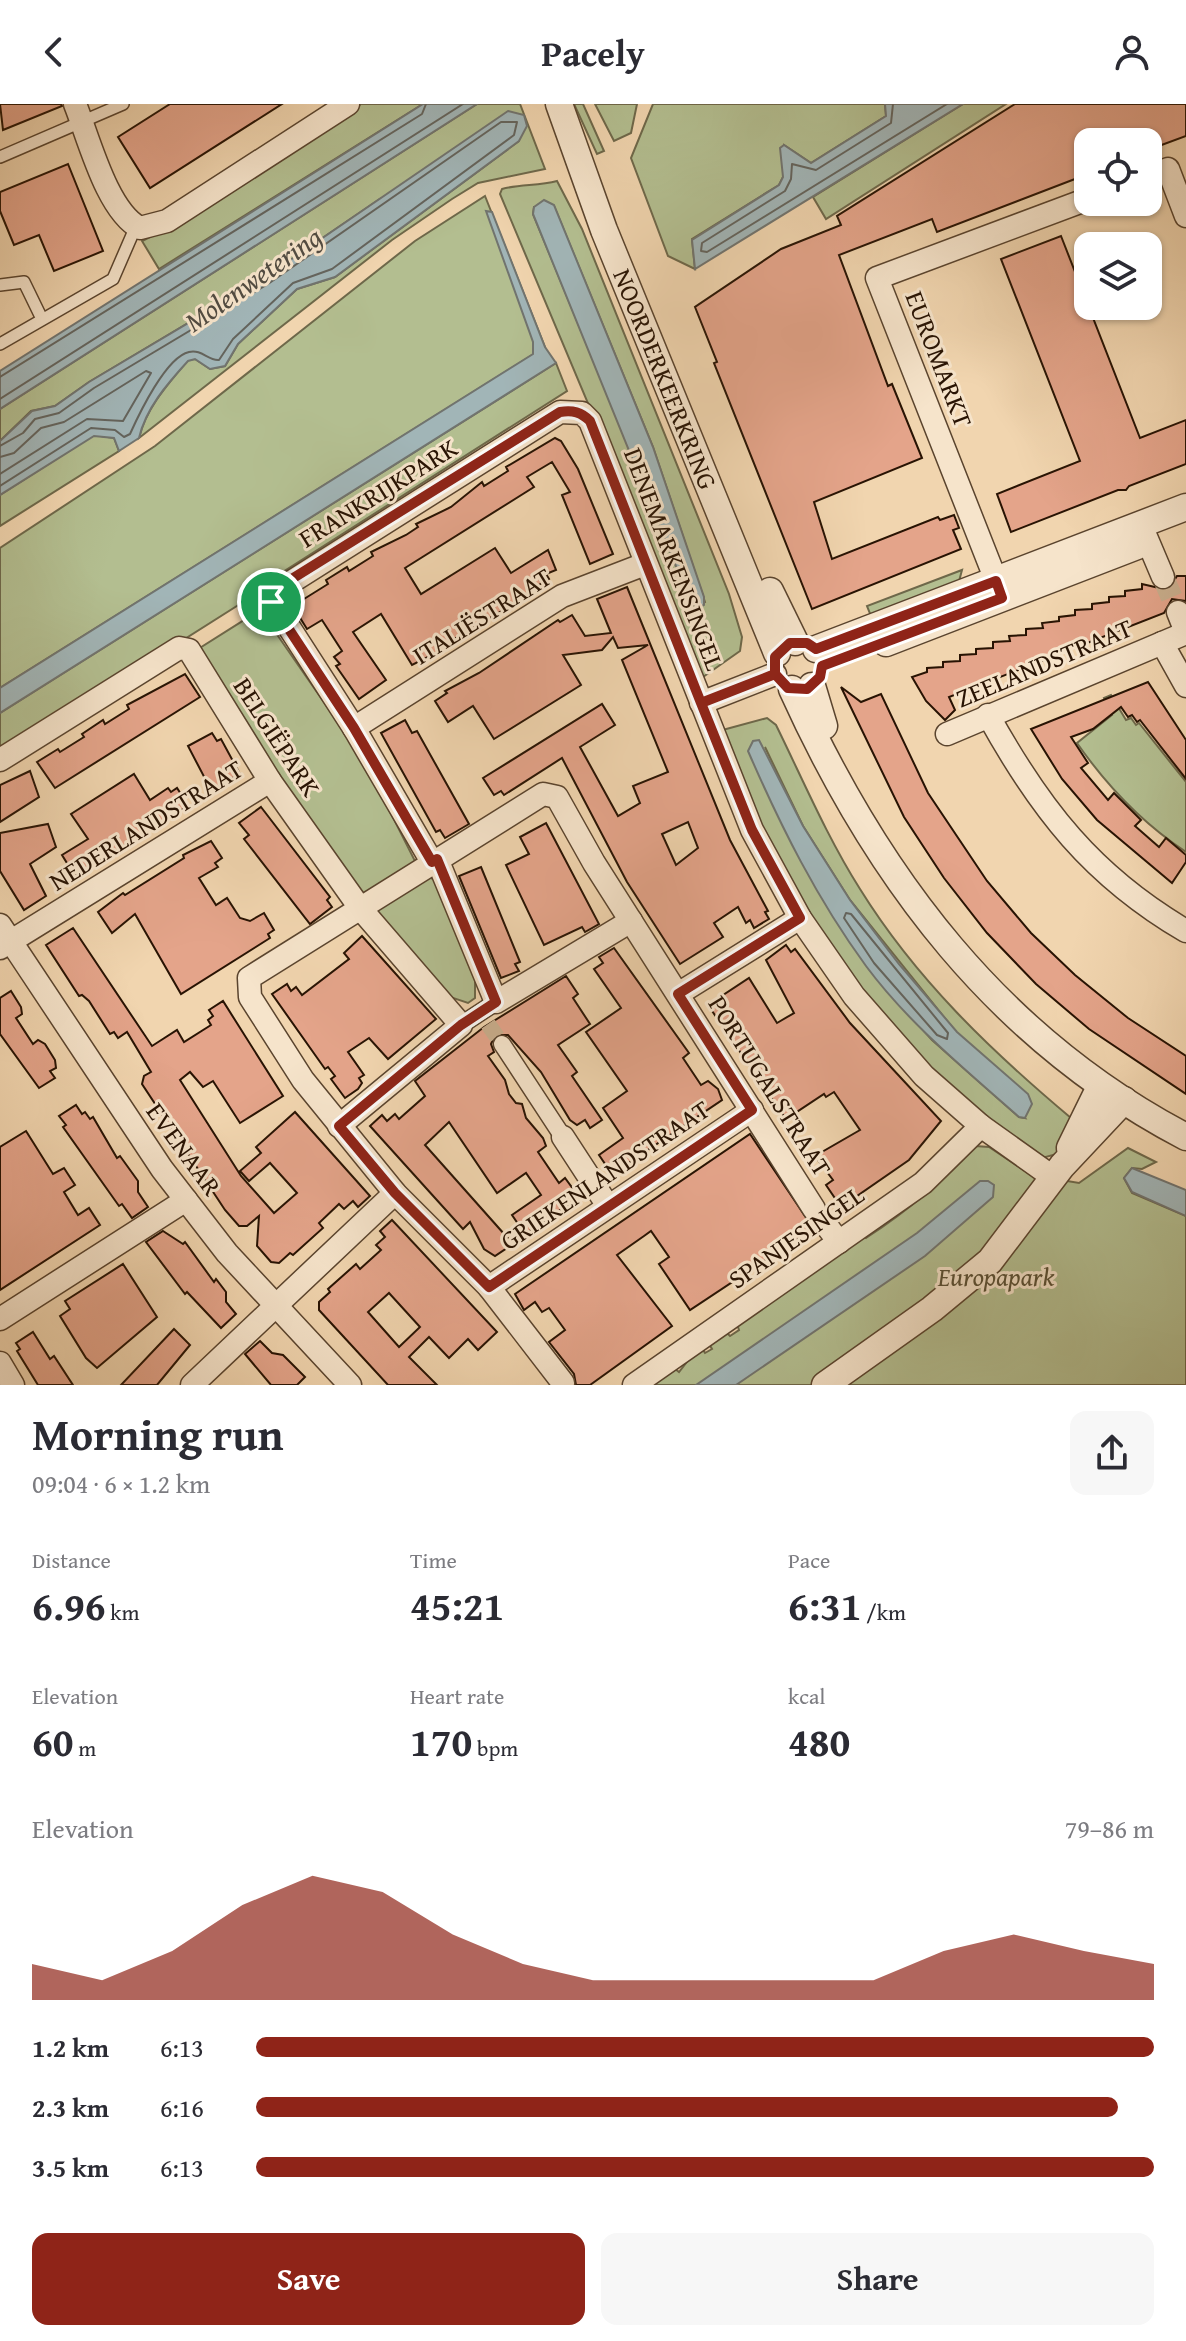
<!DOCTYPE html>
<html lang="en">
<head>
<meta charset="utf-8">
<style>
  :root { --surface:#fff; --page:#f7f7f7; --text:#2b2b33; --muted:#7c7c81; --accent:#8f2418 }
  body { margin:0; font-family:"Gentium Book Plus",serif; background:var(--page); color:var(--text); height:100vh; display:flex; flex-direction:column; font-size:30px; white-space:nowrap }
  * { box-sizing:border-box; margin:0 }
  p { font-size:26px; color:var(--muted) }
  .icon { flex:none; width:44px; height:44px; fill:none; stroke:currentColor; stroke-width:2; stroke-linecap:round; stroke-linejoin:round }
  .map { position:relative; height:1281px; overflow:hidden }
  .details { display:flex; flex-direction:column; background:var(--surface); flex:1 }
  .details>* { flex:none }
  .tools { position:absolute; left:1074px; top:24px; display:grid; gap:16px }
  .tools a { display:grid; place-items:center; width:88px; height:88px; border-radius:16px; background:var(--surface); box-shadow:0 2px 6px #0004; font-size:40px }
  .pin { position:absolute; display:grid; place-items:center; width:68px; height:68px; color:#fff; margin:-34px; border:4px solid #fff; border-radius:50%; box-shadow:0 2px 8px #0007 }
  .round { display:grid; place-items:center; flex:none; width:84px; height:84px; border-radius:16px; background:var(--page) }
  .overview { display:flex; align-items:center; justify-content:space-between; height:136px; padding:0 32px }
  h1 { font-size:44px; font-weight:700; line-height:60px }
  .figures { display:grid; grid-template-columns:repeat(3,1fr); gap:12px; height:136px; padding:8px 32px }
  .figures div { display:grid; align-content:center }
  .figures b { font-size:40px; font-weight:700 }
  .figures small { font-size:22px; font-weight:400 }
  .figures p { font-size:22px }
  .chart { height:224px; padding:16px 32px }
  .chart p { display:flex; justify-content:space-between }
  .chart svg { width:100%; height:144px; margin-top:8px; fill:var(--accent); opacity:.7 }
  .cta { display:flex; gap:16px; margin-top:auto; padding:16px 32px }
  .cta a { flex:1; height:92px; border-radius:16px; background:var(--accent); color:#fff; font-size:32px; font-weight:700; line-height:92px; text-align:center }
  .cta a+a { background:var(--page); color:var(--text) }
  ul { padding:0 32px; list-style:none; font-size:26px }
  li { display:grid; grid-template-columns:128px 96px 1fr; align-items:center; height:60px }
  li i { height:20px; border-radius:10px; background:var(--accent) }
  header { display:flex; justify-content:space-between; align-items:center; height:104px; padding:0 32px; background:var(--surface); font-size:36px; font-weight:700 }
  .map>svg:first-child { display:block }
  .green { fill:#b3be90; stroke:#6e684a; stroke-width:2; fill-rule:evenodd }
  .water { fill:#a1b5b7; stroke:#71746f; stroke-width:2 }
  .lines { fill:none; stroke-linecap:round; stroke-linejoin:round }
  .shore { stroke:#64645d; stroke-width:2 }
  .building { fill:#e4a48a; stroke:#281303; stroke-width:2; fill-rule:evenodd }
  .pedestrian-tunnel { stroke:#c9ae8d; stroke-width:16; stroke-dasharray:16 8; stroke-linecap:butt }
  .minor-tunnel { stroke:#c9ae8d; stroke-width:22; stroke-dasharray:22 11; stroke-linecap:butt }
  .service-casing { stroke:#5a442e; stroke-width:14 }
  .pedestrian-casing { stroke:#5a442e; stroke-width:19 }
  .minor-casing { stroke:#5a442e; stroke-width:25 }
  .tertiary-casing { stroke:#5a442e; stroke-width:29 }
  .service { stroke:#f6e4cb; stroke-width:11 }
  .pedestrian { stroke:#f6e4cb; stroke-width:16 }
  .minor { stroke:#f6e4cb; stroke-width:22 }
  .tertiary { stroke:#f6e4cb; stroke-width:26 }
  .route-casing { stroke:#fff; stroke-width:16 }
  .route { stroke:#8f2418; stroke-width:10 }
  .labels { text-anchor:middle; stroke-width:6; stroke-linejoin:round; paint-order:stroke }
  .street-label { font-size:26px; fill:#281303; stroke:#f6e4cb }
  .park-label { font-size:26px; font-style:italic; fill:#594f34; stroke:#f6e4cb }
  .water-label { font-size:28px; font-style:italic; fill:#524c42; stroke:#f6e4cb }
</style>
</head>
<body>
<header><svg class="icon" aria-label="back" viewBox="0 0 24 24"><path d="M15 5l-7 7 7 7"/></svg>Pacely<svg class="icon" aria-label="person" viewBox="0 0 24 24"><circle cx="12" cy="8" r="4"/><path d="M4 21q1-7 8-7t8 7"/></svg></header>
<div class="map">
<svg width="1186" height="1281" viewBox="0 0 1186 1281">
  <rect width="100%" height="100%" fill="#f1d5af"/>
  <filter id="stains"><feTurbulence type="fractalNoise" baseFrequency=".0025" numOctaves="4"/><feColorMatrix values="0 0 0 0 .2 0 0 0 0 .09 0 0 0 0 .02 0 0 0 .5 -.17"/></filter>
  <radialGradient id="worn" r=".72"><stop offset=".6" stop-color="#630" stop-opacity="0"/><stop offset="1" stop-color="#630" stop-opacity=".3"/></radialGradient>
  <g class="green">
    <polygon points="361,0 423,0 159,165 142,137 183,117"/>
    <path d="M477,0h43l25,65 -67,14 -26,16 -60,41 -253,198c7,-30 29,-54 49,-78l7,-1 15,10 15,-3 13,-22 59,-55 38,-12 184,-136 -139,58 -116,79 -175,104 -34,24 -24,5 -31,30v-32z"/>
    <polygon points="574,0 583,0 604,47 597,50"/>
    <polygon points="595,0 637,0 631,29 614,37"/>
    <polygon points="653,0 885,0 886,12 811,59 784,41 783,73 779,81 692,135 695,165 668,152 631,54"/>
    <polygon points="963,0 1006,0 826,115 813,93"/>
    <path d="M557,77l25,48 147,365 13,43 -2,14 -37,26 -203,-483 2,-5c18,-5 36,-3 55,-8zM554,102l99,241 52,155 -10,6 -162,-394 1,-7z"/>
    <polygon points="485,92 545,243 0,584 0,444 155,342 415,137"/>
    <polygon points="556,259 567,287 264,480 251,493 0,652 0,609"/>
    <polygon points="94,331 114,334 119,347 0,422 0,391"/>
    <polygon points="962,466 958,481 873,517 867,502"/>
    <polygon points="260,506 364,656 416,759 363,791 269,667 195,547"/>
    <path d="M1111,591l15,25 5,-2 5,7 3,-2 47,59v70c-44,-29 -79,-66 -109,-109l35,-28 -8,-17z"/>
    <path d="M767,614l9,7c27,55 51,112 84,164 56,90 130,161 211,229l-14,36 -15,4 -72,-49 -113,-120 -66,-97 -72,-161zM765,643l38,79 47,74 175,218 -6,-1 -87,-77 -64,-72z"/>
    <polygon points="428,773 439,777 475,872 475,894 468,899 447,892 373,807"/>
    <path d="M975,1042l14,1 42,28 48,8 49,-35 28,14 -14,7 -10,-1 -8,10 8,15 54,23v169h-547l35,-17 5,4 21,-27 5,8 7,-4 -6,-10 19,-8 5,5 9,-6 -2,-6 123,-89 6,3c41,-27 76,-55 109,-92z"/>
  </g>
  <g class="water">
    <polygon points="423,0 477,0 0,305 0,267"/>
    <polygon points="885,0 963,0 695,165 692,136 779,81 783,73 780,44 784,41 811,59 886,12"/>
    <path d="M508,7l16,4 3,11 -8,15 -184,136 -38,12 -59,55 -13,22 -15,3 -15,-10 -7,2c-21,23 -42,47 -49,77l-20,13 -5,-13 -20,-2 -94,59v-54l32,-30 23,-5 34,-24 175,-104z"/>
    <polygon points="544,96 554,101 653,343 704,493 704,501 698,504 688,492 533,110 534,103"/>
    <polygon points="486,107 492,108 545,243 556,259 0,609 0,584 533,250 533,238"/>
    <path d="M759,636l44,86 47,74 49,64 58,68 71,62 4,10 -7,14 -6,-1c-53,-47 -110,-93 -153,-151 -49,-67 -85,-139 -118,-215l5,-10z"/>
    <polygon points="1132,1064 1186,1086 1186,1112 1132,1088 1124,1074"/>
    <polygon points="980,1077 988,1077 994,1081 993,1093 925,1152 736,1281 696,1281 917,1129"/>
  </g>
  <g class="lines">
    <g class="shore">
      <polyline points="893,0 891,19 816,66 792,60 791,75 785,87 702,139 701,147 707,148 947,0"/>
      <polyline points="0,273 422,10 426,0"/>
      <polyline points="0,295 463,0"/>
      <path d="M0,342l23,-13 12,-14 24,-6 35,-25 174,-104 233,-162h16l-3,13 -182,134 -39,14 -60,56 -14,21c-11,1 -17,-11 -30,-8 -23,5 -50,62 -59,82l-6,3 -9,-7 -24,-2 -91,58"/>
      <polyline points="0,353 14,349 41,324 64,318 146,267 151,269 123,317 87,315 0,370"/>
      <polygon points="846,809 851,810 948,929 947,935 937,931 874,859 844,814"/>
    </g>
  </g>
  <g class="building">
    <polygon points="0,0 61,0 62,2 3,26"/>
    <polygon points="170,0 282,0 150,84 118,33"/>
    <polygon points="1015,0 1186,0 1186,32 1148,46 1148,38 1088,38 1088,70 937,128 932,115 839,151 888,282 892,280 922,354 814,398 832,455 938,413 940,416 954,411 959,424 953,426 961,445 812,505 714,259 717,258 695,203 781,145 841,121 837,112"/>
    <polygon points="68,60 103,147 54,167 39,131 14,141 0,107 0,88"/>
    <polygon points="1061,132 1140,334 1186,316 1186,360 1129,382 1126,386 1118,386 1011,428 997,390 1080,357 1001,155"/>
    <polygon points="555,334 561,337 578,365 613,450 590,460 562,391 570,388 552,358 527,373 534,383 405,464 421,490 495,444 511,469 548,446 556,466 546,470 549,475 537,482 539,485 439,544 440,547 412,561 381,510 353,528 386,576 359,595 336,562 340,560 334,553 342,547 322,516 307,525 289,496 300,489 304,495 328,480 326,476 347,463 349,467 373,452 371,448 406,431 418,423 416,420 451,403 482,378 484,382 508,367 506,363"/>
    <polygon points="1177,472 1186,472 1186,497 1172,495 1164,509 949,593 955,606 945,616 926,597 912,573 927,568 927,564 943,563 943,558 960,557 960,551 976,550 976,545 993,544 993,538 1010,537 1009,532 1026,531 1026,525 1043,524 1042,519 1059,517 1059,513 1075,511 1075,506 1092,505 1092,500 1109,498 1109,493 1125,492 1125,487 1142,485 1142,480 1168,486"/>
    <path d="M627,483l103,253 38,71 -3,1 4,7 -15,9 -4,-8 -4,3 -8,-16 -24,16 9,14 -43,27 -53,-82 -65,-124 -58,37 -3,-4 -7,4 -11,-17 119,-74 13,21 -35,22 38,69 22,-13 -7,-17 35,-14 -46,-112 26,-15 -30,3 -5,-11 -11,13 -39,5 18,30 -87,54 -21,-33 -25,16 -13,-21 12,-8 -2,-2 34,-18 79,-53 2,2 12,-7 13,21 26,-3 -14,-34zM688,718l10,26 -22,17 -14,-31z"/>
    <polygon points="185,570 200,593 55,684 37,658 58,645 60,648 84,633 82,630 103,616 105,620 129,605 127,601"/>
    <polygon points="1148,578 1186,636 1186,675 1140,616 1137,618 1132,611 1128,613 1121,603 1093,625 1071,633 1088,659 1081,664 1108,696 1114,689 1141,716 1135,722 1159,743 1166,734 1186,751 1186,758 1172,779 1097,716 1062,675 1031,625"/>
    <polygon points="841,583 861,598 881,590 928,689 987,777 1031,829 1075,871 1128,914 1186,952 1186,990 1089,925 1036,880 987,829 944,774 904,713"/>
    <polygon points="405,616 412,629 417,627 469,720 445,734 440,726 436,728 381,629"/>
    <polygon points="212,629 217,637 221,635 240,670 211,686 188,642"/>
    <polygon points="30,667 39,693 0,718 0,681"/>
    <polygon points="134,670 150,696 168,684 171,688 177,684 188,701 163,720 162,718 75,772 62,751 88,735 71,710"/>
    <polygon points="261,703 330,793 327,796 332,803 310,820 244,735 249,731 239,719"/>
    <polygon points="546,719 599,820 585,828 582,823 544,841 506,761 529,750 520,733"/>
    <polygon points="48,720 56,743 30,760 46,792 24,806 0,767 0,729"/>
    <polygon points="211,737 222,754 215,759 218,763 199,774 216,801 227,794 240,814 250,817 264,809 274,826 268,830 270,834 181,890 135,810 112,829 98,808 123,789 125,791 184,754 183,751"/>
    <polygon points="481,763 520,858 515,860 519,867 501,874 459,772"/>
    <polygon points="73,824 152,942 177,926 184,938 211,921 208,916 213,912 209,906 223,897 283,992 240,1019 213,977 203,983 190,968 180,976 241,1072 274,1109 297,1089 270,1059 249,1077 240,1067 261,1049 256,1043 295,1008 370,1092 358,1103 353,1097 344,1105 339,1100 319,1119 323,1124 293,1151 290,1149 279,1159 271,1158 257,1142 259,1112 247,1122 239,1122 225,1106 142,980 144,972 151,968 127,928 118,934 114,928 110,930 89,897 82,891 79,892 46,841"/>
    <polygon points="362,832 436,915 388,955 369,934 348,948 364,971 359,974 362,979 358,985 345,994 331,975 335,972 328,963 325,965 272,890 287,880 291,887 296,883 302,891 349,855 344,849"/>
    <polygon points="786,841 791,848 795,845 850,919 941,1017 909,1056 841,1103 826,1081 833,1076 815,1052 860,1026 834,988 826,993 824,990 786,1015 708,901 749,874 777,919 794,909 766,856"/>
    <polygon points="614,844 689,949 683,954 701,981 708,977 718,985 722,996 612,1070 599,1051 623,1034 603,1004 627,987 586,928 621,904 594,865 603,859 599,853"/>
    <polygon points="566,872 578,890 573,894 590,920 558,941 577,968 572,972 602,1016 590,1024 585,1016 577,1021 570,1016 541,968 508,931 495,931 491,940 494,948 488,952 505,976 509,990 516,999 522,1000 526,1014 543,1034 546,1042 538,1048 559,1079 565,1074 579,1093 525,1130 512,1111 541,1091 526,1069 497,1089 449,1018 425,1041 513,1140 495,1152 484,1145 470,1118 463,1125 370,1022 382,1011 387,1017 395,1010 399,1015 425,992 415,977 484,923"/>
    <polygon points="11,887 21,903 22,910 16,914 33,940 38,936 45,940 55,956 56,964 50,967 55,974 39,984 0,930 0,894"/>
    <polygon points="76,1001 82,1010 85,1008 90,1015 93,1013 117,1054 120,1052 138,1077 138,1088 148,1103 132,1114 122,1100 119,1102 63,1023 66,1021 59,1012"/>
    <polygon points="26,1027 53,1070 64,1064 75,1081 64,1088 78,1111 89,1104 100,1121 0,1186 0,1043"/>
    <polygon points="750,1030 809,1118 811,1126 690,1206 659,1160 669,1153 651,1127 644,1132 617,1151 672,1222 590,1281 576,1281 574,1270 549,1238 565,1226 549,1204 542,1208 535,1198 524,1206 515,1190"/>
    <path d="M392,1116l105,112 -19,18 -10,-11 -19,19 -20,-21 -20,20 28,28h-49l-69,-75v-8l11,-10 -2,-3 28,-25 4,5 21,-19 -5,-5 9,-8 -5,-6zM389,1189l31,34 -21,20 -31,-35z"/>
    <polygon points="163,1127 183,1140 185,1138 214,1178 216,1175 226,1188 226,1198 236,1210 221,1224 187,1188 185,1190 146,1138"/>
    <polygon points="123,1160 157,1213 97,1264 86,1254 60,1212 70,1205 65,1197"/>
    <polygon points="174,1225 190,1241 157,1281 121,1281"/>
    <polygon points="33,1228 50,1255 54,1252 73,1281 38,1281 17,1247 20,1245 16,1239"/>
    <polygon points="260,1237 272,1249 283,1251 305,1273 297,1281 271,1281 245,1250"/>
  </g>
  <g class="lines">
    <polyline class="pedestrian-tunnel" points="488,920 502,940"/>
    <polyline class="minor-tunnel" points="1163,473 1178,508"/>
    <g class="service-casing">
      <g id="service">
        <polyline points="0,53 123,0"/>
        <polyline points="0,181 24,178 42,215"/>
        <polyline points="0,240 113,175 136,122"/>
      </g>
    </g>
    <g class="pedestrian-casing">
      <g id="pedestrian">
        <polyline points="461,921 496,898"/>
        <polyline points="502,940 563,1033"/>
      </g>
    </g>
    <g class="minor-casing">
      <g id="minor">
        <path d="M75,0c14,35 32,107 65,124l27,-7 181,-117"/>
        <polyline points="1148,73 1168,65 1186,112"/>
        <polyline points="1141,421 1163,473"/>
        <polyline points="1001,489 877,174 1088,95"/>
        <polyline points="1178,508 1186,528"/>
        <polyline points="1162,539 1186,582"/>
        <polyline points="701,599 775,570"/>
        <path d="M988,611c52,94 104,161 198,216"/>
        <polyline points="354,624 562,492 645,460"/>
        <polyline points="947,630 1186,529"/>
        <polyline points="0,656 179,544 189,546 270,677 360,804 461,921 339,1022"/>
        <polyline points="437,755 496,898 631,817"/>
        <polyline points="432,758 354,624 269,492 560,308 582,309 590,317 752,726 800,814 854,892 924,972 981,1022 1054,1074"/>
        <polyline points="0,821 162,1065 227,1149 350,1281"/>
        <polyline points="0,844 270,677"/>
        <polyline points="678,890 800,814"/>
        <polyline points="563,1033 608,1102"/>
        <polyline points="823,1117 839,1138"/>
        <polyline points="489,1183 752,1006"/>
        <polyline points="0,1215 186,1096"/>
        <polyline points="0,1259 13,1281"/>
        <polyline points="563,1279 489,1183 395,1089 303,976 250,893 249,874 543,690 557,693 594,759 814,1105"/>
        <polyline points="192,1281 395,1089"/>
        <polyline points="634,1281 923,1079 981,1022"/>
      </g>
    </g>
    <g class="tertiary-casing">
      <g id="tertiary">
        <polyline points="559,0 604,126 777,549"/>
        <polyline points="770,487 795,538"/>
        <polyline points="886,539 1137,442"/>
        <polyline points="816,545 1186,403"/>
        <polyline points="812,582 824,622"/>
        <path d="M792,585c86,190 207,350 394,448"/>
        <polyline points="1070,1044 1100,983"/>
        <polyline points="825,1281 932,1205 990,1157 1062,1062 1124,996"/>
      </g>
    </g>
    <use href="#service" class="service"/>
    <use href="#pedestrian" class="pedestrian"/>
    <use href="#minor" class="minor"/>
    <use href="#tertiary" class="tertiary"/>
  </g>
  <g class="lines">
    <g class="route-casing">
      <path id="route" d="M271,498l83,126 78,134 5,-3 59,143 -35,23 -122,101 56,67 94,94 263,-177 -74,-116 122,-76 -48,-88 -51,-127 74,-29 13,14 19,1 13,-12 2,-11 180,-68 -6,-17 -180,68 -9,-6h-17l-15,14v17l-74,29 -111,-282c-9,-9 -17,-11 -30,-9l-286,178 -5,6 2,6"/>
    </g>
    <use href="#route" class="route"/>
  </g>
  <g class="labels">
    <g class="street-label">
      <text transform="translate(939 255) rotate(69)" y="9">EUROMARKT</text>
      <text transform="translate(665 275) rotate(68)" y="9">NOORDERKEERKRING</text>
      <text transform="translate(378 389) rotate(-32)" y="9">FRANKRIJKPARK</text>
      <text transform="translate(674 455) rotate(69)" y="9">DENEMARKENSINGEL</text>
      <text transform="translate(482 512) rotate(-32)" y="9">ITALIËSTRAAT</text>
      <text transform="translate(1044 559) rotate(-23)" y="9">ZEELANDSTRAAT</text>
      <text transform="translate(277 633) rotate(57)" y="9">BELGIËPARK</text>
      <text transform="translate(146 721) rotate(-32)" y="9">NEDERLANDSTRAAT</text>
      <text transform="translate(770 982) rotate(58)" y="9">PORTUGALSTRAAT</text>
      <text transform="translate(184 1045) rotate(54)" y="9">EVENAAR</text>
      <text transform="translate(605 1071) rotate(-34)" y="9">GRIEKENLANDSTRAAT</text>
      <text transform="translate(796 1133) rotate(-35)" y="9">SPANJESINGEL</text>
    </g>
    <g class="park-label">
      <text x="996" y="1182">Europapark</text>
    </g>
    <g class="water-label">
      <text transform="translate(253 175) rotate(-35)" y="10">Molenwetering</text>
    </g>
  </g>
  <rect width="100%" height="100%" filter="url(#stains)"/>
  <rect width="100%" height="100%" fill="url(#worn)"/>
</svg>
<div class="tools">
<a><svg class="icon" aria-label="locate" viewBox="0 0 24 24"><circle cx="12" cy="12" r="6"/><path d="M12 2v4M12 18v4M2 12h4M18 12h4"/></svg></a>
<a><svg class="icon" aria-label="layers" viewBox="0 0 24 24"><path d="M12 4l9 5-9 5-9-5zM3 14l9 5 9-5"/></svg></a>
</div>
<div class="pin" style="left:271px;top:498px;background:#1e9e55"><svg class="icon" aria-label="arrive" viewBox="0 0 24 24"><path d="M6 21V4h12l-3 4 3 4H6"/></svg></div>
</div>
<section class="details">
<div class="overview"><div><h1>Morning run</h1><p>09:04 · 6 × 1.2 km</p></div><a class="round"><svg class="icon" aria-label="share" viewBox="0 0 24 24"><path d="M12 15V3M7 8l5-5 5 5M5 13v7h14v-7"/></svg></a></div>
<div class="figures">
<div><p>Distance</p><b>6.96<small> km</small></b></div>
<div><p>Time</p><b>45:21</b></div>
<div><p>Pace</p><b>6:31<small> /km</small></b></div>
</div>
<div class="figures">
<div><p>Elevation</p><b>60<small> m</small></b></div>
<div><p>Heart rate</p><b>170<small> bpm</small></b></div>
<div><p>kcal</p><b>480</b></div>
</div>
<div class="chart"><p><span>Elevation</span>79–86 m</p>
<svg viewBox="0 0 160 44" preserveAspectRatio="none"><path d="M0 44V33L10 38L20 29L30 15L40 6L50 11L60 24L70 33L80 38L90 38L100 38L110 38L120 38L130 29L140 24L150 29L160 33V44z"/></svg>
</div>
<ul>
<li><b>1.2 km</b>6:13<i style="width:100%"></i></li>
<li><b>2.3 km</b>6:16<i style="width:96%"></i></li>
<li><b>3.5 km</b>6:13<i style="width:100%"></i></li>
</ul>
<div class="cta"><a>Save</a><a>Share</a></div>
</section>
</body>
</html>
